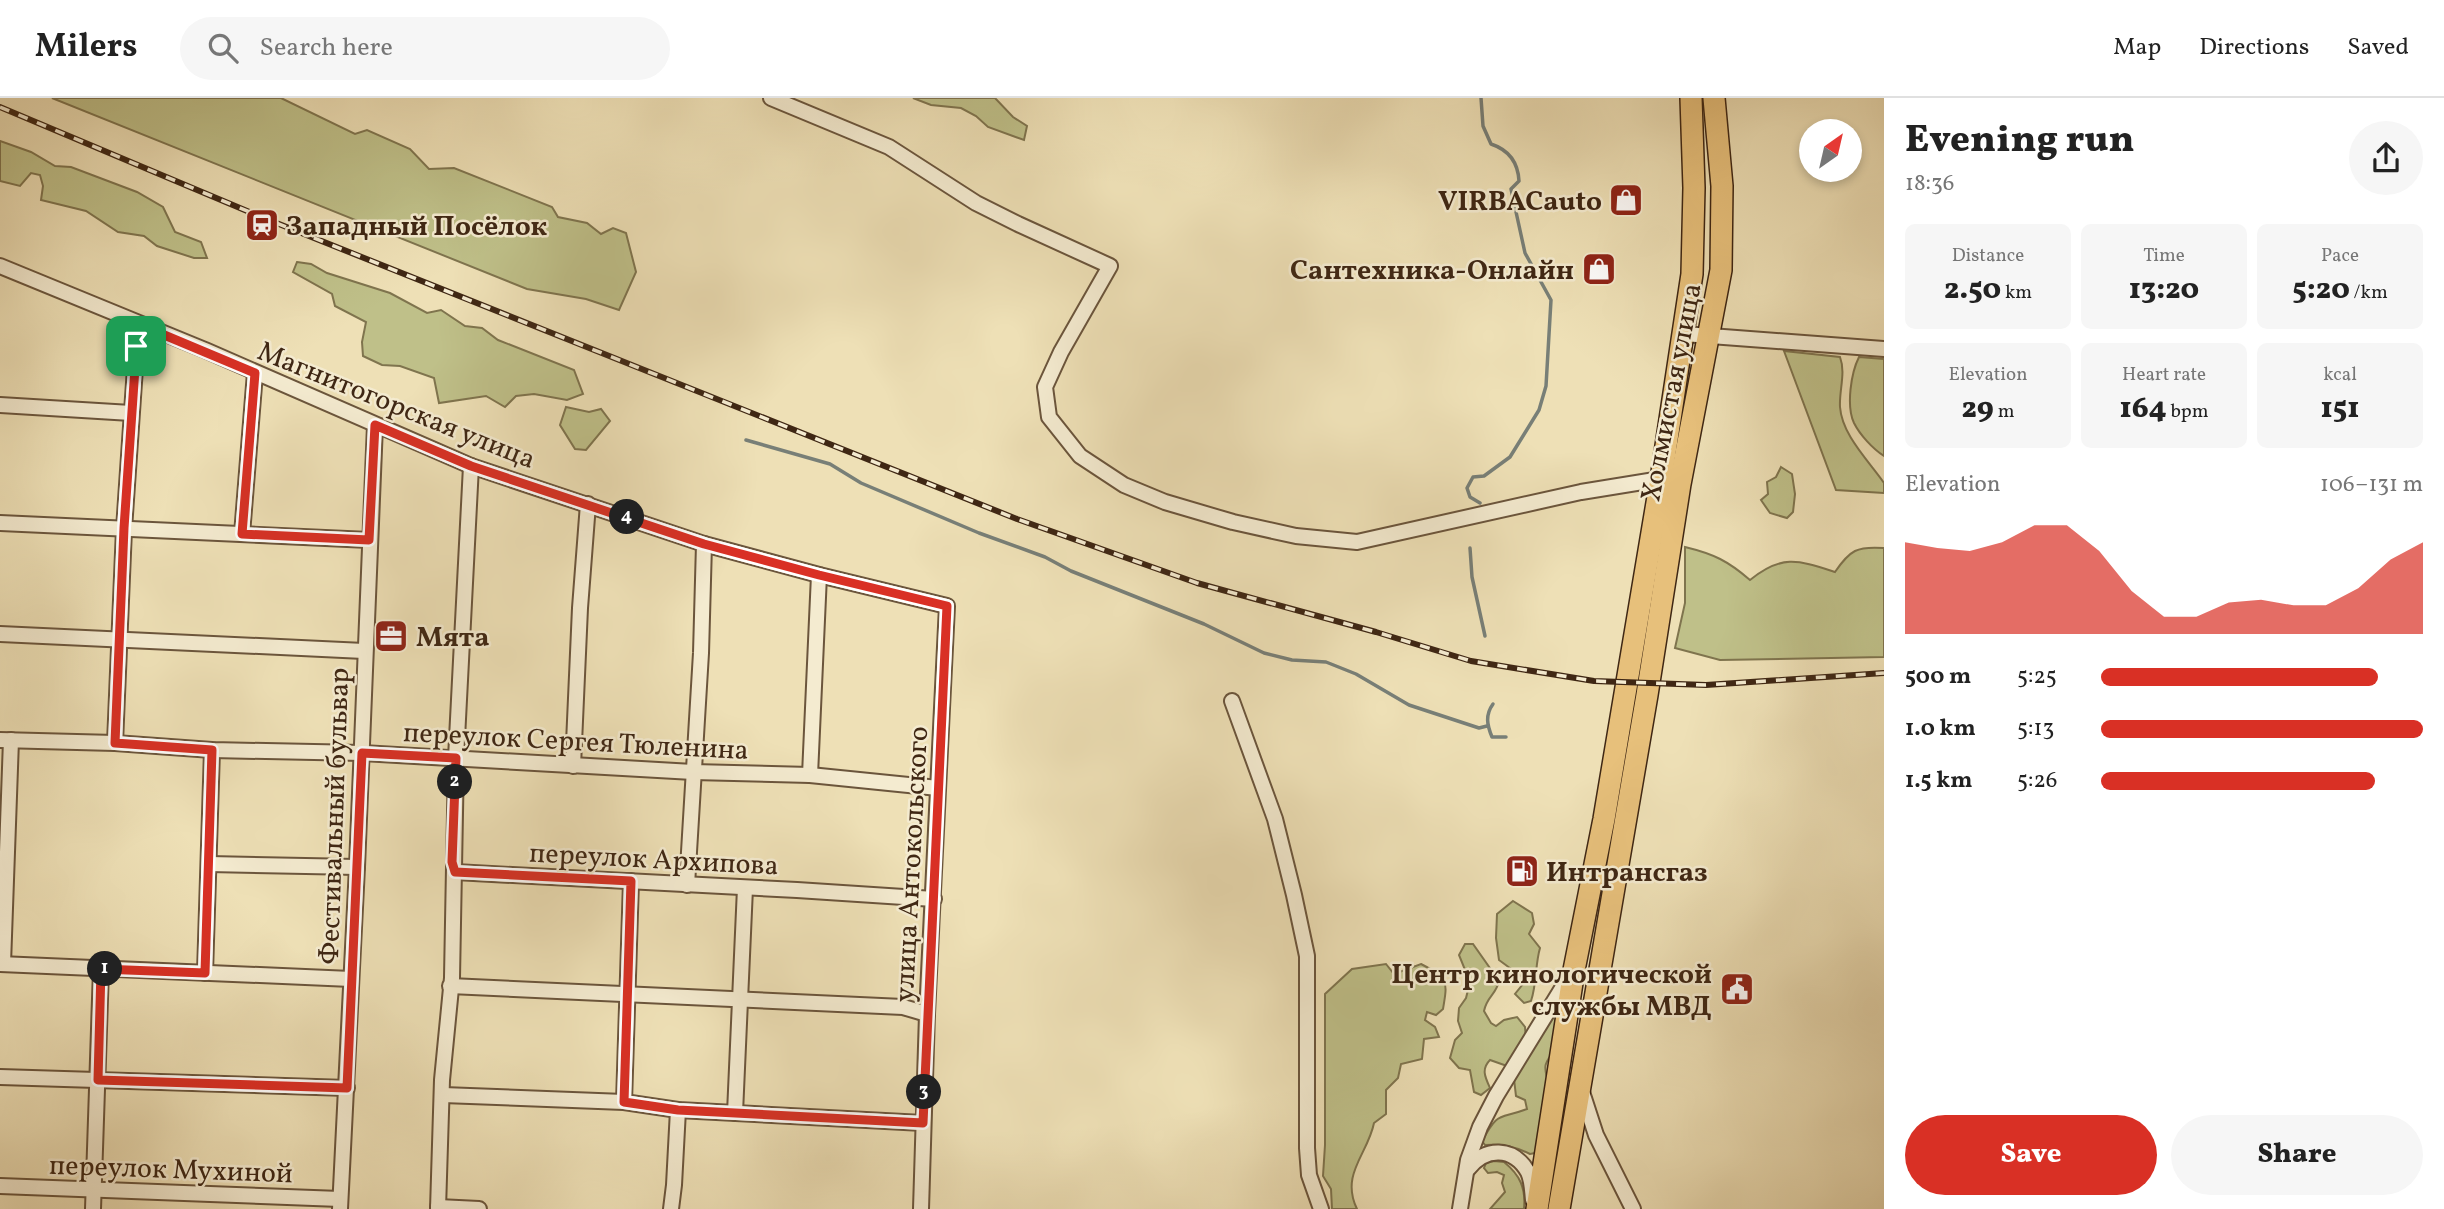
<!DOCTYPE html>
<html lang="en">
<head>
<meta charset="utf-8">
<style>
  :root { --surface:#fff; --page:#f6f6f6; --text:#222; --muted:#767676; --line:#e0e0e0; --accent:#d93025 }
  body { margin:0; font-family:Vollkorn,serif; background:var(--page); color:var(--text); height:100vh; display:flex; flex-direction:column; font-size:26px; white-space:nowrap }
  * { box-sizing:border-box; margin:0 }
  p { font-size:23px; color:var(--muted) }
  .icon { flex:none; width:38px; height:38px; fill:none; stroke:currentColor; stroke-width:2; stroke-linecap:round; stroke-linejoin:round }
  .map { position:relative; flex:1; overflow:hidden }
  .panel { display:flex; flex-direction:column; background:var(--surface); width:560px }
  .panel>* { flex:none }
  .needle { width:46px; rotate:34deg }
  .buttons { position:absolute; left:1799px; top:21px; display:grid; gap:14px }
  .buttons a { display:grid; place-items:center; width:63px; height:63px; border-radius:50%; background:var(--surface); box-shadow:0 4px 10px #0003; font-size:35px }
  .pin { position:absolute; display:grid; place-items:center; width:60px; height:60px; color:#fff; margin:-30px; border-radius:14px; box-shadow:0 4px 10px #0006 }
  .km { position:absolute; width:35px; height:35px; margin:-18px; border-radius:50%; background:#222; color:#fff; font-size:19px; line-height:35px; text-align:center }
  .round { display:grid; place-items:center; flex:none; width:74px; height:74px; border-radius:37px; background:var(--page) }
  .overview { display:flex; align-items:center; justify-content:space-between; height:119px; padding:0 21px }
  h1 { font-size:38px; font-weight:800; line-height:52px }
  .figures { display:grid; grid-template-columns:repeat(3,1fr); gap:10px; height:119px; padding:7px 21px }
  .figures div { display:grid; align-content:center; border-radius:10px; background:var(--page); text-align:center }
  .figures b { font-size:30px; font-weight:800 }
  .figures small { font-size:19px; font-weight:400 }
  .figures p { font-size:19px }
  .chart { height:196px; padding:14px 21px }
  .chart p { display:flex; justify-content:space-between }
  .chart svg { width:100%; height:126px; margin-top:7px; fill:var(--accent); opacity:.7 }
  .button { display:flex; gap:14px; margin-top:auto; padding:14px 21px }
  .button a { flex:1; height:80px; border-radius:42px; background:var(--accent); color:#fff; font-size:28px; font-weight:800; line-height:80px; text-align:center }
  .button a+a { background:var(--page); color:var(--text) }
  ul { padding:0 21px; list-style:none; font-size:23px }
  li { display:grid; grid-template-columns:112px 84px 1fr; align-items:center; height:52px }
  li i { height:18px; border-radius:9px; background:var(--accent) }
  header { display:flex; align-items:center; gap:42px; box-sizing:border-box; height:98px; padding:0 35px; background:var(--surface); border-bottom:2px solid var(--line) }
  header strong { font-size:33px }
  nav { display:flex; gap:38px; margin-inline-start:auto; font-size:24px }
  .search { width:490px; height:63px; background:var(--page); display:flex; align-items:center; gap:18px; box-sizing:border-box; padding:0 24px; border-radius:38px; color:var(--muted); font-size:26px }
  main { display:flex; flex:1; min-height:0 }
  .map>svg:first-child { display:block }
  .green { fill:#bfc089; stroke:#7f744e; stroke-width:2 }
  .lines { fill:none; stroke-linecap:round; stroke-linejoin:round }
  .stream { stroke:#787f77; stroke-width:3.5 }
  .minor-casing { stroke:#6b553c; stroke-width:18 }
  .highway-casing { stroke:#3f2714; stroke-width:24 }
  .minor { stroke:#f4ebd0; stroke-width:14 }
  .highway { stroke:#e7c07b; stroke-width:21 }
  .rail-casing { stroke:#3f2714; stroke-width:6 }
  .rail { stroke:#f4ebd0; stroke-width:3.5; stroke-dasharray:10; stroke-linecap:butt }
  .route-casing { stroke:#fff; stroke-width:14 }
  .route { stroke:#d93025; stroke-width:9 }
  .labels { text-anchor:middle; stroke-width:5; stroke-linejoin:round; paint-order:stroke }
  .poi-label { font-size:28px; font-weight:bold; fill:#3f2714; stroke:#f4ebd0; text-anchor:end }
  .street-label { font-size:28px; fill:#3f2714; stroke:#f4ebd0 }
</style>
</head>
<body>
<header>
<strong>Milers</strong>
<div class="search"><svg class="icon" aria-label="search" viewBox="0 0 24 24"><circle cx="10" cy="10" r="6"/><path d="M15 15l6 6"/></svg>Search here</div>
<nav><a>Map</a><a>Directions</a><a>Saved</a></nav>
</header>
<main>
<div class="map">
<svg width="1884" height="1111" viewBox="0 0 1884 1111">
  <rect width="100%" height="100%" fill="#eee0b6"/>
  <filter id="stains"><feTurbulence type="fractalNoise" baseFrequency=".00286" numOctaves="4"/><feColorMatrix values="0 0 0 0 .2 0 0 0 0 .09 0 0 0 0 .02 0 0 0 .5 -.17"/></filter>
  <radialGradient id="worn" r=".72"><stop offset=".6" stop-color="#630" stop-opacity="0"/><stop offset="1" stop-color="#630" stop-opacity=".3"/></radialGradient>
  <g class="green">
    <polygon points="52,0 281,0 355,36 367,32 410,51 429,71 454,70 552,109 558,119 587,125 601,136 613,130 626,135 636,174 619,212 586,201 527,191"/>
    <polygon points="913,0 995,0 1013,19 1027,28 1024,42 988,29 976,18 961,10 931,7"/>
    <polygon points="0,43 31,54 55,68 71,69 137,94 163,109 175,134 201,144 207,160 194,160 157,148 144,138 118,134 86,113 41,102 43,88 40,77 31,75 20,88 0,83"/>
    <polygon points="297,164 311,166 327,175 390,195 427,215 441,212 465,228 482,230 498,242 574,272 583,296 567,302 534,296 516,298 505,309 486,298 439,305 434,280 400,268 382,267 363,258 362,244 366,224 335,208 332,196 293,174"/>
    <path d="M1784,253l56,6c6,16 -1,33 0,50 2,28 28,53 44,76v10l-48,-3z"/>
    <path d="M1859,259l25,2v97c-11,-7 -24,-21 -30,-33 -8,-17 -3,-50 5,-66z"/>
    <polygon points="566,309 589,314 601,311 610,323 586,352 575,351 560,327"/>
    <polygon points="1781,369 1792,376 1795,396 1793,414 1787,420 1770,415 1761,402 1768,396 1767,384 1776,379"/>
    <path d="M1685,449c29,7 43,14 65,33 32,-26 48,-20 85,-8 15,-22 22,-26 49,-24v109l-164,3 -45,-12 10,-45z"/>
    <path d="M1513,803l19,12 2,11 -5,10 11,14c-5,17 -3,35 -9,53l-7,2 -9,-9 8,-10 -1,-7 -23,-17 -3,-22 1,-24z"/>
    <path d="M1465,846h8l26,37c-3,14 -12,15 -15,30l7,12 5,3 8,-6 13,-3 8,10 1,14 -8,5 -11,20 -17,-6c-9,9 -5,17 0,28l-9,7 -7,-3 -4,-22 -11,-2 -9,-10 5,-18 7,-7 -4,-12 1,-13 7,-10 4,-16 -11,-27z"/>
    <path d="M1386,866l8,10 27,-10c27,14 27,16 22,45l-7,6 -9,-3 -2,8 10,7 4,10 -15,2 -2,20 -21,5 -3,14 -12,12v24l-12,9c-6,31 -34,51 -17,86h-25l-1,-20 -8,-13 2,-31v-151l27,-25z"/>
    <path d="M1557,912l-1,40c-19,19 -7,21 -7,42 -1,15 -6,48 -14,61l-5,1c-16,-8 -27,-10 -45,-9l-3,-4c17,-31 16,-21 45,-32l-2,-9 -9,-4 -2,-17z"/>
    <path d="M1494,1063l10,1c16,13 22,26 20,47h-34l15,-17 -3,-9 2,-8 -7,-3 -9,1 -4,-5 2,-5z"/>
  </g>
  <g class="lines">
    <g class="stream">
      <polyline points="746,342 830,366 861,385 979,435 1045,459 1071,473 1204,526 1264,555 1292,562 1326,564 1356,576 1409,607 1479,630 1487,628"/>
      <path d="M1480,405l-10,-6 -3,-9 6,-11 11,-1 26,-19 29,-47 7,-24 5,-86 -26,-47 -14,-64 8,-8c-1,-19 -10,-31 -28,-37l-8,-18 -2,-28"/>
      <polyline points="1470,450 1472,479 1485,538"/>
      <path d="M1493,606c-8,11 -6,21 -1,33h14"/>
    </g>
    <g class="minor-casing">
      <g id="minor">
        <polyline points="771,0 889,49 976,105 1018,126 1110,168 1061,254 1045,289 1049,319 1080,358 1124,387 1165,404 1233,424 1296,438 1357,444 1581,394 1661,381"/>
        <polyline points="0,168 205,252 471,368 704,446 819,477 947,508 927,916 921,1111"/>
        <polyline points="1684,236 1884,251"/>
        <polyline points="0,307 131,315"/>
        <polyline points="0,425 369,442"/>
        <polyline points="242,436 255,275"/>
        <polyline points="0,536 364,553"/>
        <polyline points="1232,603 1275,721 1294,797 1307,858 1307,1050 1309,1077 1321,1111"/>
        <polyline points="0,642 115,645 212,652 362,655 693,674 810,677 938,690"/>
        <polyline points="115,645 124,431 138,226"/>
        <polyline points="573,668 580,510 588,406"/>
        <polyline points="810,677 819,477"/>
        <polyline points="209,766 357,769"/>
        <polyline points="455,774 797,792 934,801"/>
        <polyline points="687,787 701,555 704,446"/>
        <polyline points="0,866 351,881"/>
        <polyline points="3,866 11,642"/>
        <polyline points="205,875 212,652"/>
        <polyline points="450,888 903,909 927,916"/>
        <polyline points="0,979 347,990"/>
        <polyline points="1582,994 1596,1037 1633,1111"/>
        <polyline points="443,997 624,1004 678,1012 923,1025"/>
        <polyline points="624,1004 631,783"/>
        <polyline points="735,1015 745,790"/>
        <path d="M1468,1071c17,-22 45,-23 60,3 4,8 4,19 5,28"/>
        <polyline points="0,1088 340,1101"/>
        <polyline points="438,1109 479,1111"/>
        <polyline points="93,1111 101,871"/>
        <polyline points="340,1111 357,769 375,327"/>
        <polyline points="438,1111 442,982 452,880 456,660 471,368"/>
        <polyline points="671,1111 674,1087 678,1012"/>
        <polyline points="1460,1111 1468,1062 1480,1029 1496,998 1569,879"/>
      </g>
    </g>
    <g class="highway-casing">
      <g id="highway">
        <polyline points="1537,1111 1574,872 1604,721 1661,381 1692,176 1694,90 1691,0"/>
        <polyline points="1559,1111 1647,597 1680,386 1721,172 1722,88 1714,0"/>
      </g>
    </g>
    <use href="#minor" class="minor"/>
    <use href="#highway" class="highway"/>
    <g class="rail-casing">
      <polyline id="rail" points="0,9 264,120 1017,421 1197,485 1376,534 1471,563 1594,583 1706,587 1884,575"/>
    </g>
    <use href="#rail" class="rail"/>
  </g>
  <g class="lines">
    <g class="route-casing">
      <polygon id="route" points="138,226 255,275 242,436 369,442 375,327 471,368 704,446 819,477 947,508 923,1025 678,1012 624,1004 631,783 455,774 452,764 456,660 362,655 347,990 98,982 101,871 205,875 212,652 115,645 124,430"/>
    </g>
    <use href="#route" class="route"/>
  </g>
  <defs>
    <g id="shop-square" transform="scale(1.75)"><rect x="-9" y="-9" width="18" height="18" rx="4" fill="#8f2418" stroke="#f4ebd0"/><path d="M-5-2.5h2.3a2.7 3.5 0 0 1 5.4 0H5L5.5 6h-11ZM-1.5-2.5h3a1.5 2.3 0 0 0-3 0Z" fill="#fff"/></g>
    <g id="station-square" transform="scale(1.75)"><rect x="-9" y="-9" width="18" height="18" rx="4" fill="#8f2418" stroke="#f4ebd0"/><path d="M-3-6H3Q5-6 5-4V2Q5 4 3 4L4.5 6H3L1.5 4h-3L-3 6H-4.5L-3 4Q-5 4-5 2V-4Q-5-6-3-6ZM-3.5-4v3h7v-3ZM-3.5 1v1.5H-2V1ZM2 1v1.5H3.5V1Z" fill="#fff"/></g>
    <g id="office-square" transform="scale(1.75)"><rect x="-9" y="-9" width="18" height="18" rx="4" fill="#8f2418" stroke="#f4ebd0"/><path d="M-6-3h4V-5.5h4V-3h4V5H-6ZM-1-4.5V-3h2v-1.5ZM-6 0V1H6V0Z" fill="#fff"/></g>
    <g id="fuel-square" transform="scale(1.75)"><rect x="-9" y="-9" width="18" height="18" rx="4" fill="#8f2418" stroke="#f4ebd0"/><path d="M-5.5-6h7V0h2V4h1.3V-2.5L3-4.5l.8-.8L6-3V5H2.5V1h-1V6h-7ZM-4.2-4.7v3.2H.2V-4.7Z" fill="#fff"/></g>
    <g id="civic-square" transform="scale(1.75)"><rect x="-9" y="-9" width="18" height="18" rx="4" fill="#8f2418" stroke="#f4ebd0"/><path d="M-.6-6.5H3V-4.5H.6V-3L4-1V1h2V6H-6V1h2V-1L-.6-3ZM-1.2 2.5V6h2.4V2.5Z" fill="#fff"/></g>
  </defs>
  <g fill-rule="evenodd">
    <use href="#shop-square" x="1626" y="102"/>
    <use href="#station-square" x="262" y="127"/>
    <use href="#shop-square" x="1599" y="171"/>
    <use href="#office-square" x="391" y="538"/>
    <use href="#fuel-square" x="1522" y="773"/>
    <use href="#civic-square" x="1737" y="891"/>
  </g>
  <g class="labels">
    <g class="poi-label">
      <text x="1602" y="112">VIRBACauto</text>
      <text x="286" y="137" text-anchor="start">Западный Посёлок</text>
      <text x="1574" y="181">Сантехника-Онлайн</text>
      <text x="416" y="548" text-anchor="start">Мята</text>
      <text x="1546" y="783" text-anchor="start">Интрансгаз</text>
      <text x="1712" y="885">Центр кинологической<tspan x="1712" dy="32">службы МВД</tspan></text>
    </g>
    <g class="street-label">
      <text transform="translate(1670 294) rotate(-79)" y="10">Холмистая улица</text>
      <text transform="translate(397 306) rotate(22)" y="10">Магнитогорская улица</text>
      <text transform="translate(576 642) rotate(3)" y="10">переулок Сергея Тюленина</text>
      <text transform="translate(333 718) rotate(-88)" y="10">Фестивальный бульвар</text>
      <text transform="translate(654 760) rotate(3)" y="10">переулок Архипова</text>
      <text transform="translate(910 766) rotate(-87)" y="10">улица Антокольского</text>
      <text transform="translate(171 1070) rotate(2)" y="10">переулок Мухиной</text>
    </g>
  </g>
  <rect width="100%" height="100%" filter="url(#stains)"/>
  <rect width="100%" height="100%" fill="url(#worn)"/>
</svg>
<div class="buttons">
<a><svg class="needle" viewBox="-14 -14 28 28"><path d="M0-13l5 13h-10z" fill="#e53935"/><path d="M0 13l5-13h-10z" fill="#767676"/></svg></a>
</div>
<div class="pin" style="left:136px;top:248px;background:#1e9e55"><svg class="icon" aria-label="arrive" viewBox="0 0 24 24"><path d="M6 21V4h12l-3 4 3 4H6"/></svg></div>
<b class="km" style="left:105px;top:871px">1</b>
<b class="km" style="left:455px;top:684px">2</b>
<b class="km" style="left:924px;top:994px">3</b>
<b class="km" style="left:627px;top:419px">4</b>
</div>
<section class="panel">
<div class="overview"><div><h1>Evening run</h1><p>18:36</p></div><a class="round"><svg class="icon" aria-label="share" viewBox="0 0 24 24"><path d="M12 15V3M7 8l5-5 5 5M5 13v7h14v-7"/></svg></a></div>
<div class="figures">
<div><p>Distance</p><b>2.50<small> km</small></b></div>
<div><p>Time</p><b>13:20</b></div>
<div><p>Pace</p><b>5:20<small> /km</small></b></div>
</div>
<div class="figures">
<div><p>Elevation</p><b>29<small> m</small></b></div>
<div><p>Heart rate</p><b>164<small> bpm</small></b></div>
<div><p>kcal</p><b>151</b></div>
</div>
<div class="chart"><p><span>Elevation</span>106–131 m</p>
<svg viewBox="0 0 160 44" preserveAspectRatio="none"><path d="M0 44V12L10 14L20 15L30 12L40 6L50 6L60 15L70 29L80 38L90 38L100 33L110 32L120 34L130 34L140 28L150 18L160 12V44z"/></svg>
</div>
<ul>
<li><b>500 m</b>5:25<i style="width:86%"></i></li>
<li><b>1.0 km</b>5:13<i style="width:100%"></i></li>
<li><b>1.5 km</b>5:26<i style="width:85%"></i></li>
</ul>
<div class="button"><a>Save</a><a>Share</a></div>
</section>
</main>
</body>
</html>
